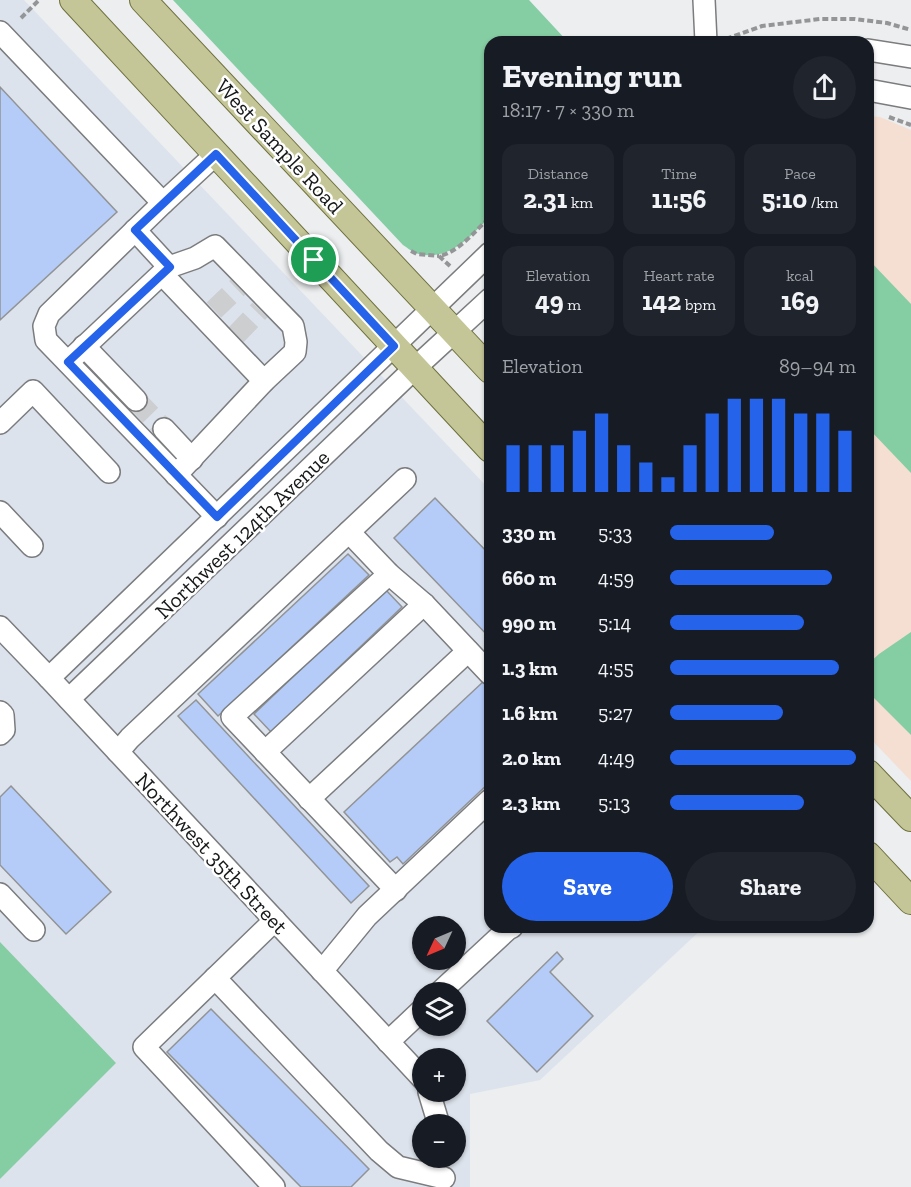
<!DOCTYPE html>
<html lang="en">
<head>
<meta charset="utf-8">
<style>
  :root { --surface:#171b24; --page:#20242c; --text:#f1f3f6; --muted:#9ea1a6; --accent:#2563eb }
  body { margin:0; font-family:"Zilla Slab",serif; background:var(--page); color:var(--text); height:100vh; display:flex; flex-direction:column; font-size:22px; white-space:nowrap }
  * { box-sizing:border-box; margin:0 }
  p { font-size:20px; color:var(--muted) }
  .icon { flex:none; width:33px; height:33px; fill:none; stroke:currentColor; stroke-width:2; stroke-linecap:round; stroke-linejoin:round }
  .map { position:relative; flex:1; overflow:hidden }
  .details { position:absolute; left:484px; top:36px; width:390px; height:897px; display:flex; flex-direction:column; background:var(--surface); border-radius:18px; box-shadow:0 2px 4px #0004 }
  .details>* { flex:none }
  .needle { width:39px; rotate:226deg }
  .tools { position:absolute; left:412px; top:916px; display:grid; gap:12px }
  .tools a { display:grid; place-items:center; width:54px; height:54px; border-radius:50%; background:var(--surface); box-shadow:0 2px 4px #0004; font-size:30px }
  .pin { position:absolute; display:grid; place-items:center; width:51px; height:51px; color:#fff; margin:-26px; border:3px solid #fff; border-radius:50%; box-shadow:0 2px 6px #0007 }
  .round { display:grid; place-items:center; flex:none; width:63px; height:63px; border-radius:32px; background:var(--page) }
  .head { display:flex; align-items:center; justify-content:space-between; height:102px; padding:0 18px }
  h1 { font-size:33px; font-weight:700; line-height:45px }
  .metrics { display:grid; grid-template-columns:repeat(3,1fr); gap:9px; height:102px; padding:6px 18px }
  .metrics div { display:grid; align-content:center; border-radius:15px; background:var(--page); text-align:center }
  .metrics b { font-size:26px; font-weight:700 }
  .metrics small { font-size:16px; font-weight:400 }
  .metrics p { font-size:16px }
  .chart { height:168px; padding:12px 18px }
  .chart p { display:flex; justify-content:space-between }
  .chart svg { width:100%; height:108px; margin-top:6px; stroke:var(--accent); stroke-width:6 }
  .action { display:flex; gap:12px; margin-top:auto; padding:12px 18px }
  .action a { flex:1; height:69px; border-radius:36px; background:var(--accent); color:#fff; font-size:24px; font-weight:700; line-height:69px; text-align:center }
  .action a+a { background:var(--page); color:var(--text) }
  ul { padding:0 18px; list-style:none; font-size:20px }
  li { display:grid; grid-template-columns:96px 72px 1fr; align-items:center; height:45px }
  li i { height:15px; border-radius:8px; background:var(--accent) }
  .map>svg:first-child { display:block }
  .built { fill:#dde3ec; fill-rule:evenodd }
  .education { fill:#f5dfd2 }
  .green { fill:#85cda3 }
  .building { fill:#b4ccf7; stroke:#929395; stroke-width:1.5 }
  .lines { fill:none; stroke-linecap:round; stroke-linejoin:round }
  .minor-tunnel { stroke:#ccced0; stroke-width:21; stroke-dasharray:21 10; stroke-linecap:butt }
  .minor-casing { stroke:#7b7c7e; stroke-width:24 }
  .major-casing { stroke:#6f703e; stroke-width:28 }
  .path { stroke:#949597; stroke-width:4; stroke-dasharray:6 3; stroke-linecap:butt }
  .minor { stroke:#fff; stroke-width:21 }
  .major { stroke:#c5c697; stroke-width:26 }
  .route-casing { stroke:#fff; stroke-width:12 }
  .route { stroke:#2563eb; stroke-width:8 }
  .labels { text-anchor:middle; stroke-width:5; stroke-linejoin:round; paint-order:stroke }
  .street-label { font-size:22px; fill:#171819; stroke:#fff }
</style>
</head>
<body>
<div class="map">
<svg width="911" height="1187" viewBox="0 0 911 1187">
  <rect width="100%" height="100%" fill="#eceef0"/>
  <path class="built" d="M0,0h24l466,490v437h214l-164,153 -70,14v93h-470zM423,927h33v33h-33zM423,993h33v33h-33zM423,1059h33v33h-33zM423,1125h33v33h-33z"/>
  <polygon class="education" points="869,116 880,117 911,130 911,781 869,737"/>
  <g class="green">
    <path d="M173,0h356l39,42h-78v175c-20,19 -39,44 -71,37 -6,-1 -11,-6 -16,-9z"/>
    <polygon points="868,259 911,304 911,473 869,429"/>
    <polygon points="911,632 911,735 868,692 869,663 879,654"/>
    <polygon points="0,942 116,1063 0,1179"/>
  </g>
  <g class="building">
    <polygon points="0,87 117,212 0,320"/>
    <polygon points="435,498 490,555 490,638 394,538"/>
    <polygon points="348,554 369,575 218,716 198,694"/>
    <polygon points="385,589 402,607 271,732 254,714"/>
    <polygon points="485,680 490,686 490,782 403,864 397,857 390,862 344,812"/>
    <polygon points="196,700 369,886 351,903 178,716"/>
    <polygon points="11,786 111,892 66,934 0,865 0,797"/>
    <polygon points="557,952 563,959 550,972 593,1016 537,1072 487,1021"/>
    <polygon points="211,1009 369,1169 351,1187 301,1187 167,1052"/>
  </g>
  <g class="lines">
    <g class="minor-tunnel">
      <polyline points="214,310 238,287"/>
      <polyline points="236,335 260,310"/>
      <polyline points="136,400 164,429"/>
    </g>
    <g class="minor-casing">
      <g id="minor">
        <polyline points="704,0 706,42"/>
        <polyline points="0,32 163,203 216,154"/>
        <polyline points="868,50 911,57"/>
        <polyline points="868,90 911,98"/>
        <polyline points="163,203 49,314 44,326 46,340 217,517"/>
        <polyline points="135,230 169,267"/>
        <polyline points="162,274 264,381"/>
        <polyline points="84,346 136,400"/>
        <polyline points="68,362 169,267 195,258 215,246 293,326 296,342 295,352 264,381 176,475"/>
        <polyline points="0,423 33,391 109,472"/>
        <polyline points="164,429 192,459"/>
        <polyline points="0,512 32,546"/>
        <polyline points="349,532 389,574 424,604 490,674"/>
        <polyline points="389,574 232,717 396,890"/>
        <polyline points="0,627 49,678 423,1079"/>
        <polyline points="49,678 490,253"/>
        <polyline points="69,699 415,368 490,299"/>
        <polyline points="0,712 3,715 4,730 0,734"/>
        <polyline points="118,752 130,738 405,479"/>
        <polyline points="265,752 424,604"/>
        <polyline points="309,799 468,651"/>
        <polyline points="0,894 34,930"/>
        <polyline points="322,971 367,916 490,800"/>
        <polyline points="215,978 379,1151 398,1167 444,1178"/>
        <polyline points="439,993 508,929 512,927"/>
        <polyline points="388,1042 423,1009"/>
        <polyline points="429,1092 439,1125"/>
        <polyline points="274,1187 144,1047 275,920"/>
      </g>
    </g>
    <g class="major-casing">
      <g id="major">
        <polyline points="73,0 490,449"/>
        <polyline points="143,0 490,370"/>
        <polyline points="868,773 911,818"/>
        <polyline points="868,855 911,901"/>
      </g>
    </g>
    <g class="path">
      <polyline points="21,18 39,0"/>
      <polyline points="726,39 762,26 820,19 855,19 887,23 911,30"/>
      <polyline points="889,117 911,125"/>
      <polyline points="411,251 417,254 439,256"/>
      <path d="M450,266l-11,-10c19,-3 38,-27 51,-39"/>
    </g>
    <use href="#minor" class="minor"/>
    <use href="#major" class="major"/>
  </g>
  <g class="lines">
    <g class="route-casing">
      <polygon id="route" points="216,154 394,346 217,517 68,362 170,267 135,230"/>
    </g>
    <use href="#route" class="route"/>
  </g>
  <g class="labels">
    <g class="street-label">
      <text transform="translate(280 146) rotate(47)" y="8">West Sample Road</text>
      <text transform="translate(242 534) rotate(-44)" y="8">Northwest 124th Avenue</text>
      <text transform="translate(212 853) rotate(47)" y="8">Northwest 35th Street</text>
    </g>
  </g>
</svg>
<div class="tools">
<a><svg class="needle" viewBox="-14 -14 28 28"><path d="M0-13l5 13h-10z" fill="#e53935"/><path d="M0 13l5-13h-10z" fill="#9ea1a6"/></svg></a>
<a><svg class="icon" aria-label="layers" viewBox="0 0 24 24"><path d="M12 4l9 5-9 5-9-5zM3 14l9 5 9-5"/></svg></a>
<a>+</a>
<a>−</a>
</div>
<div class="pin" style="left:314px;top:260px;background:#1e9e55"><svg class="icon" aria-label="arrive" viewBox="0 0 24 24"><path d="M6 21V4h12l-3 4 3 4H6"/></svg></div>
<section class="details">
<div class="head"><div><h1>Evening run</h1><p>18:17 · 7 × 330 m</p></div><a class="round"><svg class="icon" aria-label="share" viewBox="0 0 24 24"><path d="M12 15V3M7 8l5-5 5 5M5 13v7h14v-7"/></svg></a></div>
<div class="metrics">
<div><p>Distance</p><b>2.31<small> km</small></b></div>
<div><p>Time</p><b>11:56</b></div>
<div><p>Pace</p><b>5:10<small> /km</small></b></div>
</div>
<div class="metrics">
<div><p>Elevation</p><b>49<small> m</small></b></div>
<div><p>Heart rate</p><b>142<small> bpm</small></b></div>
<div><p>kcal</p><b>169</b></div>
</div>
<div class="chart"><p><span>Elevation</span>89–94 m</p>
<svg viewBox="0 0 160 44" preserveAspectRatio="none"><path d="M5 44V25M15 44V25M25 44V25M35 44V19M45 44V12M55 44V25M65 44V32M75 44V38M85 44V25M95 44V12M105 44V6M115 44V6M125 44V6M135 44V12M145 44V12M155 44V19"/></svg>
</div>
<ul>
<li><b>330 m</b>5:33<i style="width:56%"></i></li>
<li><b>660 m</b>4:59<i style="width:87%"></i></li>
<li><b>990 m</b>5:14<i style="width:72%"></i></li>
<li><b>1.3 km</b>4:55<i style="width:91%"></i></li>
<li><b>1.6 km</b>5:27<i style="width:61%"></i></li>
<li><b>2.0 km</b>4:49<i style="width:100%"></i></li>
<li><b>2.3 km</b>5:13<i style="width:72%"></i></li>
</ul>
<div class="action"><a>Save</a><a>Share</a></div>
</section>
</div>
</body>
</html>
